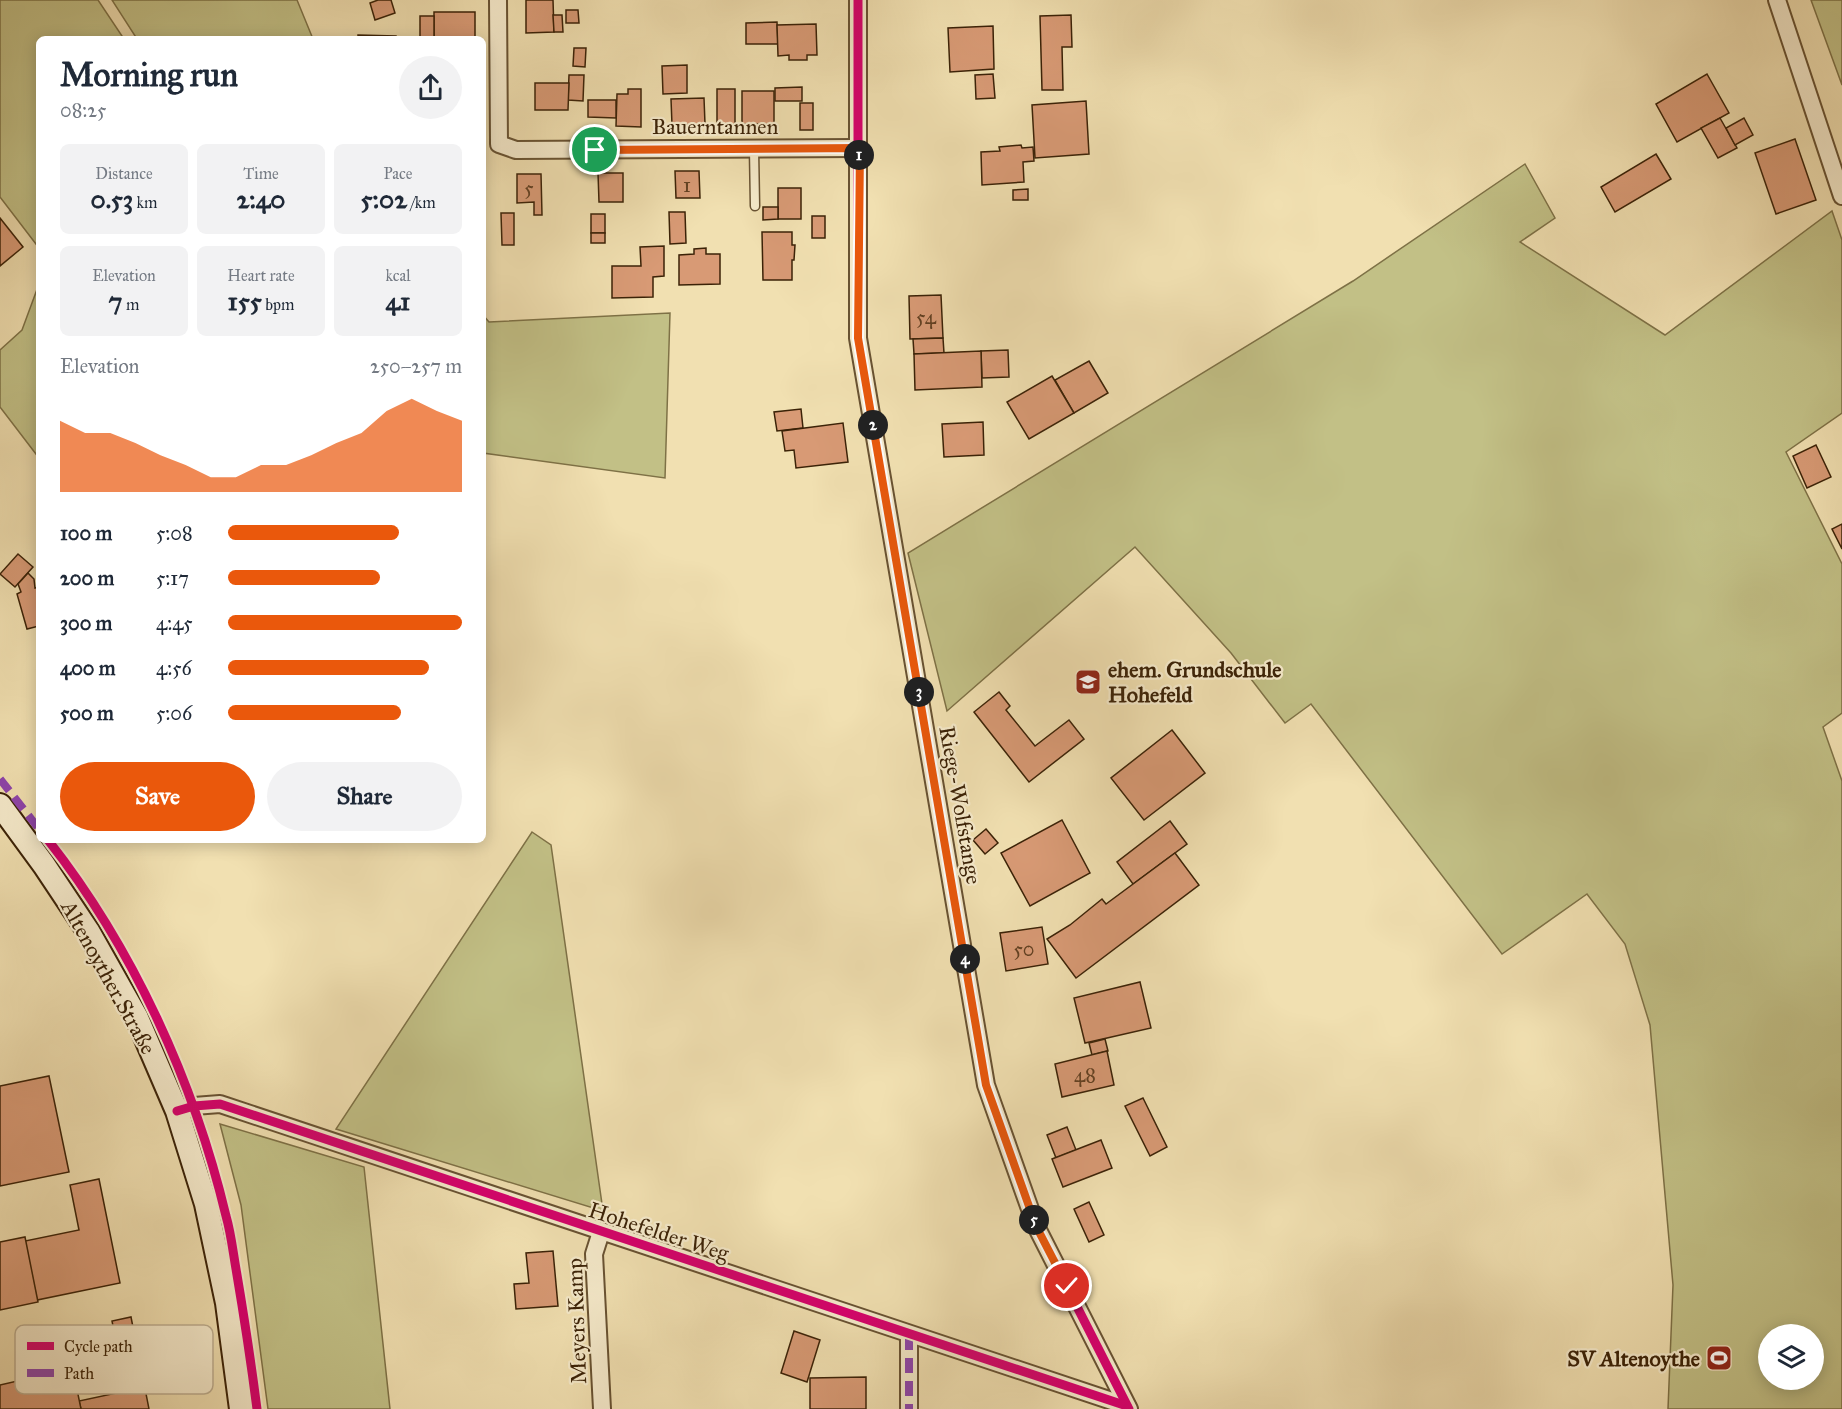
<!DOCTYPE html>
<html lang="en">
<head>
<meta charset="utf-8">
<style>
  :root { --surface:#fff; --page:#f2f2f3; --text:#1f2937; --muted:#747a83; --accent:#ea580c }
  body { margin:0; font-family:"IM FELL Great Primer",serif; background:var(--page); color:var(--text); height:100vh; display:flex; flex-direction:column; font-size:22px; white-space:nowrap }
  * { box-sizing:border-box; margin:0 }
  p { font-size:20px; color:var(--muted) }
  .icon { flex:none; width:33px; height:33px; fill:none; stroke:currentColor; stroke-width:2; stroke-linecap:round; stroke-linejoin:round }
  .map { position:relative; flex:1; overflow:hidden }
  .side { position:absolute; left:36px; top:36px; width:450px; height:807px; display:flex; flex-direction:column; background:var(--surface); border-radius:9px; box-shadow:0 3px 15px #0003 }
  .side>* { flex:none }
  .fabs { position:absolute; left:1758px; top:1324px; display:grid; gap:12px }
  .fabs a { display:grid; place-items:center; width:66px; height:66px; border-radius:50%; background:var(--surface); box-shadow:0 3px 15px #0003; font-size:30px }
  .pin { position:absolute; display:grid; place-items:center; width:51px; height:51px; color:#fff; margin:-26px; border:3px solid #fff; border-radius:50%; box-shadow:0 2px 6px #0007 }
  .km { position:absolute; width:30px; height:30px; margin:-15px; border-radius:50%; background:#222; color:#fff; font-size:16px; line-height:30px; text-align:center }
  .round { display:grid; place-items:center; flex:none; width:63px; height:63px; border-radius:32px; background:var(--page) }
  .headline { display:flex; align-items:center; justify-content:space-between; height:102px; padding:0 24px }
  h1 { font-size:33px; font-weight:700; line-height:45px }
  .metrics { display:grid; grid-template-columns:repeat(3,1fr); gap:9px; height:102px; padding:6px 24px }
  .metrics div { display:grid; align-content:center; border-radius:9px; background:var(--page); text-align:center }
  .metrics b { font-size:26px; font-weight:700 }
  .metrics small { font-size:16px; font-weight:400 }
  .metrics p { font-size:16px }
  .chart { height:168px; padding:12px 24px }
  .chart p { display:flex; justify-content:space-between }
  .chart svg { width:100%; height:108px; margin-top:6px; fill:var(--accent); opacity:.7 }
  .action { display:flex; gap:12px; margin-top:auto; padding:12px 24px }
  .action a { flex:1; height:69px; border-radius:36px; background:var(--accent); color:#fff; font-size:24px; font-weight:700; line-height:69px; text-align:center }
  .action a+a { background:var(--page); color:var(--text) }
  ul { padding:0 24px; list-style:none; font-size:20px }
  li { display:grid; grid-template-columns:96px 72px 1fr; align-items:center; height:45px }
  li i { height:15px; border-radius:8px; background:var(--accent) }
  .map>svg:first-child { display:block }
  .green { fill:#c2c086; stroke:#7e7146; stroke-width:1.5; fill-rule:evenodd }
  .building { fill:#d89a75; stroke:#3b2207; stroke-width:1.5 }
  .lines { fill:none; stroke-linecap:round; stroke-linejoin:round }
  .lane-casing { stroke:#685232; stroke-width:11 }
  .street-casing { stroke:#685232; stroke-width:20 }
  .secondary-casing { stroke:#3b2207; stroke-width:26 }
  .lane { stroke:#f6ebcc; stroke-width:8 }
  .street { stroke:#f6ebcc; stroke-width:16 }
  .secondary { stroke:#f6ebcc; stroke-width:22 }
  .quiet { stroke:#8e44ad; stroke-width:8; stroke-dasharray:15 8; stroke-linecap:butt }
  .cycleway-casing { stroke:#f6ebcc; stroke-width:13 }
  .cycleway { stroke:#d6006c; stroke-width:9 }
  .route-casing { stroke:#fff; stroke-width:12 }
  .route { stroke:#ea580c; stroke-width:8 }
  .labels { text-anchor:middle; stroke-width:4.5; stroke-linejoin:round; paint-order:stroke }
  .number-label { font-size:20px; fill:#624022 }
  .street-label { font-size:22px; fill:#3b2207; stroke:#f6ebcc }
  .poi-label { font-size:22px; font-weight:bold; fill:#3b2207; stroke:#f6ebcc; text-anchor:start }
  .key { fill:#f6ebcc; stroke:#beaf91; stroke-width:1.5 }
  .key-label { font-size:16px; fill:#3b2207 }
</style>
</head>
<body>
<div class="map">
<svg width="1842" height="1409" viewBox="0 0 1842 1409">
  <rect width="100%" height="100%" fill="#f1e0b1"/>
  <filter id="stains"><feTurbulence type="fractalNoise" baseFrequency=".00333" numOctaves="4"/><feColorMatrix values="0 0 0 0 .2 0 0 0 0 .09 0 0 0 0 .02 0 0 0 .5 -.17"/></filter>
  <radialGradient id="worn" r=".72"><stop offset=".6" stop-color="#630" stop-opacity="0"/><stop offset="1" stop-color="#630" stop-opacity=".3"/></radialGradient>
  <g class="green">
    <polygon points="0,0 98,0 124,39 39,39 39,248 0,197"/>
    <polygon points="112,0 297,0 313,39 137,39"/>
    <polygon points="1811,0 1842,0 1842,85"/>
    <path d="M1525,164l30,54 -35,24 145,93 167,-124 10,29v173l-56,39 56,112v149l-19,14 19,54v628h-174l5,-124 -23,-260 -25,-81 -38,-50 -85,60 -191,-250 -26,19 -54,-70 -96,-106 -188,164 -39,-158 445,-272zM1768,1335h46v45h-46z"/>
    <polygon points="39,284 39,458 0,407 0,350 22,330"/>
    <polygon points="670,313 665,478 483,453 483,315 489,322"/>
    <polygon points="532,832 551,845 603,1211 336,1129"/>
    <polygon points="220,1124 364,1167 390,1409 268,1409 241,1205"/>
  </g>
  <g class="building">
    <polygon points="378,0 391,0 395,13 375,20 370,3"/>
    <polygon points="526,0 553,0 554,32 526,33"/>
    <polygon points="566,10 578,10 579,23 566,23"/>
    <rect x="434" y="12" width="41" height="27"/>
    <polygon points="553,15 562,15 563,32 554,32"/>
    <polygon points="1071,15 1072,47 1062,47 1063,90 1042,90 1040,16"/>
    <rect x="420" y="16" width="14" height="23"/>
    <polygon points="777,22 778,44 746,44 746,23"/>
    <polygon points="816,24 817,55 807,55 807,60 789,60 789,55 778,56 777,25"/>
    <polygon points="993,26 994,69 950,72 948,28"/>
    <polygon points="358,35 396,36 396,39 358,39"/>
    <polygon points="574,48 586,48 585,67 573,66"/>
    <polygon points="687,65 687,93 663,94 662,66"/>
    <polygon points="993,74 995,98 976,99 975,75"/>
    <polygon points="1707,74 1729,113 1677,142 1656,104"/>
    <polygon points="569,75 584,75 583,101 568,100"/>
    <polygon points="535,83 569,83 568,110 535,110"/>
    <polygon points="802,87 802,101 775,101 775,88"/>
    <polygon points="628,89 641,89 641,127 616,126 617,94 628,94"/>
    <rect x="717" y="89" width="18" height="35"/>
    <rect x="742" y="91" width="32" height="33"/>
    <polygon points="704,98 705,124 672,125 671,99"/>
    <polygon points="588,100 616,100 616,118 588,117"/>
    <polygon points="1086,101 1089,154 1035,158 1032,105"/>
    <rect x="800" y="103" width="13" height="27"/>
    <polygon points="1720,118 1737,148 1718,158 1701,128"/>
    <polygon points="1744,118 1753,135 1735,145 1726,128"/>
    <polygon points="1795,139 1816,200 1776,214 1755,153"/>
    <polygon points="1021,145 1022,148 1033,147 1034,161 1023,162 1024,182 982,185 981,152 1000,151 999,147"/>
    <polygon points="1656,154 1671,179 1615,212 1601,187"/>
    <polygon points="675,171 699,171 700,198 676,198"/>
    <polygon points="598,173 623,173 623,202 599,202"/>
    <polygon points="517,174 541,174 542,215 534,215 534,202 517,203"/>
    <rect x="778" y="188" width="23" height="31"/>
    <polygon points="1028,189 1028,200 1013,200 1013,190"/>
    <polygon points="763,207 778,207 778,219 763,220"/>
    <polygon points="669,212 685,212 686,243 670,244"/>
    <polygon points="501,213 514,213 514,245 502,245"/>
    <rect x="591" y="214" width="14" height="19"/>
    <rect x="812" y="216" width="13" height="22"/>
    <polygon points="0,218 23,247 0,266"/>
    <polygon points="762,232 792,232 792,245 795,245 794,260 792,260 792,280 763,280"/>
    <rect x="591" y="233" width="14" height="10"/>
    <polygon points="664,246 664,276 653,277 653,297 612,298 612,266 641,266 640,247"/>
    <polygon points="706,248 706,254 720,254 720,284 679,285 679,255 694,254 694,249"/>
    <polygon points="941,295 943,338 910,339 909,296"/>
    <polygon points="943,338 944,353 914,354 913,339"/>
    <polygon points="1008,350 1009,377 982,378 981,351"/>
    <polygon points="981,351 982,387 915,390 914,354"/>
    <polygon points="1089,361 1108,393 1074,413 1055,380"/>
    <polygon points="1052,376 1074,413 1029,439 1007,402"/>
    <polygon points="801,409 803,428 777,431 774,412"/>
    <polygon points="983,422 984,455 944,457 942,424"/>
    <polygon points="843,423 848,462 796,468 794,450 785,451 782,431"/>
    <polygon points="1816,445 1831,477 1807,488 1793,456"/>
    <polygon points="1842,524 1842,549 1832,529"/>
    <polygon points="18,554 33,567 15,587 0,574"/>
    <polygon points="28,573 34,579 35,588 39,587 39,626 27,629 17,594 21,592 18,584"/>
    <polygon points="999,692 1010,706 1006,710 1035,746 1069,720 1084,739 1029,782 974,712"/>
    <polygon points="1172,730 1205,773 1144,820 1111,778"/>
    <polygon points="1062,820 1090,873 1030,906 1001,853"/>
    <polygon points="1170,821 1187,844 1133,884 1117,862"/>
    <polygon points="986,829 998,843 985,854 973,840"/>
    <polygon points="1175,853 1199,885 1076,978 1047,939 1070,925 1102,899 1106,904"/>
    <polygon points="1042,927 1048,964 1006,971 1000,933"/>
    <polygon points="1140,982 1151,1028 1085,1043 1074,998"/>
    <polygon points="1105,1039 1108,1051 1092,1055 1089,1043"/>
    <polygon points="1107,1051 1114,1085 1062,1097 1055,1064"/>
    <polygon points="49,1076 69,1172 0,1186 0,1086"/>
    <polygon points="1143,1098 1167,1147 1150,1156 1125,1106"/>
    <polygon points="1067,1127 1076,1150 1056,1158 1047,1135"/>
    <polygon points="1101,1140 1112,1168 1063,1187 1052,1159"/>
    <polygon points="99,1179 120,1283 37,1300 25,1241 79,1230 70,1185"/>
    <polygon points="1089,1202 1104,1235 1089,1242 1074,1209"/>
    <polygon points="25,1237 38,1302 0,1310 0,1242"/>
    <polygon points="553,1251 558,1306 516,1309 514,1284 529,1283 526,1253"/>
    <polygon points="131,1317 149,1409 81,1409 79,1401 126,1391 112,1321"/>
    <polygon points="794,1331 820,1340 807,1382 781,1373"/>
    <polygon points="72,1365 81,1409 0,1409 0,1385 22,1380 22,1375"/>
    <polygon points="866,1377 866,1409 810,1409 810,1378"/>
  </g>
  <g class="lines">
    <g class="lane-casing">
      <polyline id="lane" points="754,149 755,206"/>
    </g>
    <g class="street-casing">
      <g id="street">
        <polyline points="498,0 499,144 516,150 859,148"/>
        <polyline points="858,0 858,338 986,1085 1036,1226 1129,1409"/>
        <polyline points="1777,0 1842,196"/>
        <polyline points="177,1111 194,1106 220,1104 1127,1406"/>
        <polyline points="601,1232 594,1254 602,1409"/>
        <polyline points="909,1335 909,1409"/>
      </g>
    </g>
    <g class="secondary-casing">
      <polyline id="secondary" points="0,805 44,865 88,931 137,1018 177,1111 206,1204 227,1303 241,1409"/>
    </g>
    <use href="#lane" class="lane"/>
    <use href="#street" class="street"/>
    <use href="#secondary" class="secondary"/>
    <g class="quiet">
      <polyline points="0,779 39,829"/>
      <polyline points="909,1335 909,1409"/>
    </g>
    <g class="cycleway-casing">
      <g id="cycleway">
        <polyline points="858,0 858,338 986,1085 1036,1226 1129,1409"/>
        <path d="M48,840c85,108 146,242 178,376 5,17 7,36 10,53 8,47 15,93 21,140"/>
        <polyline points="177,1111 194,1106 220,1104 1127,1406"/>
      </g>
    </g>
    <use href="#cycleway" class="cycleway"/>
  </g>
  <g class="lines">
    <g class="route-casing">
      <polyline id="route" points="595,150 860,148 858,338 986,1085 1036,1226 1067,1286"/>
    </g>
    <use href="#route" class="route"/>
  </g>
  <defs>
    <g id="school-square" transform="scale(1.35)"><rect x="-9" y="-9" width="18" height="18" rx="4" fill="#8f2418" stroke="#f6ebcc"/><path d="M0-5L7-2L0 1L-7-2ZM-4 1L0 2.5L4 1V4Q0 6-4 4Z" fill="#fff"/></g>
    <g id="stadium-square" transform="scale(1.35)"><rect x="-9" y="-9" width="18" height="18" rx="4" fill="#8f2418" stroke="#f6ebcc"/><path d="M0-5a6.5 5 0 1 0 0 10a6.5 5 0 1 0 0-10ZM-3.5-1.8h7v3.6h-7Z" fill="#fff"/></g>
  </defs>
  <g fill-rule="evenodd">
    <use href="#school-square" x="1088" y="682"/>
    <use href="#stadium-square" x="1719" y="1358"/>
  </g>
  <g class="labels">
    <g class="number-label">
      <text x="687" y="192">1</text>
      <text x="529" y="195">5</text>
      <text x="926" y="324">54</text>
      <text x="1024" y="956">50</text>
      <text x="1085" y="1082">48</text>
    </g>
    <g class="street-label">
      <text x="715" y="134">Bauerntannen</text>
      <text transform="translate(961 805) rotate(80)" y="8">Riege-Wolfstange</text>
      <text transform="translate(109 977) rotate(61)" y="8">Altenoyther Straße</text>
      <text transform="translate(659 1231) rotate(18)" y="8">Hohefelder Weg</text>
      <text transform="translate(576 1321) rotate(-92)" y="8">Meyers Kamp</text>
    </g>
    <g class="poi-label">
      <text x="1108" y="677">ehem. Grundschule<tspan x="1108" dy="25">Hohefeld</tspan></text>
      <text x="1700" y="1366" text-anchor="end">SV Altenoythe</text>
    </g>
  </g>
  <rect x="15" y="1325" width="198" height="69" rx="9" class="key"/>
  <rect x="27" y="1342" width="27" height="8" fill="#d6006c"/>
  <rect x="27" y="1369" width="27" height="8" fill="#8e44ad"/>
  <g class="key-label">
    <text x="64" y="1352">Cycle path</text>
    <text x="64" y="1379">Path</text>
  </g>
  <rect width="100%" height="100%" filter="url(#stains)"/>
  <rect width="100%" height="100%" fill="url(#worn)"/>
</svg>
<div class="fabs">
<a><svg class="icon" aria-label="layers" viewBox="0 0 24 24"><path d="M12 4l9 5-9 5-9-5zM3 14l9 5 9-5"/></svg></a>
</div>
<div class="pin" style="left:595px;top:150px;background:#1e9e55"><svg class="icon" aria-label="arrive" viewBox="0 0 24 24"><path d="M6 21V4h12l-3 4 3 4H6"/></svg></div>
<div class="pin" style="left:1067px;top:1286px;background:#d93025"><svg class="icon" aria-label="check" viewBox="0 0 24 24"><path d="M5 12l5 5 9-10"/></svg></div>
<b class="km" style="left:859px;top:155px">1</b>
<b class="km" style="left:873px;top:425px">2</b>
<b class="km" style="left:919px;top:692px">3</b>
<b class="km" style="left:965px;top:959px">4</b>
<b class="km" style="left:1034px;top:1220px">5</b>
<section class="side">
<div class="headline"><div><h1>Morning run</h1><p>08:25</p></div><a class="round"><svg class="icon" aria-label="share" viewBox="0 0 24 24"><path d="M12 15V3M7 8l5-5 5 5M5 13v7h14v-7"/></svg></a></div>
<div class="metrics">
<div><p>Distance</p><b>0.53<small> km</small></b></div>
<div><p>Time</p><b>2:40</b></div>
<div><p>Pace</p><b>5:02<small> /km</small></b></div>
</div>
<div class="metrics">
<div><p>Elevation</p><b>7<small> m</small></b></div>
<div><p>Heart rate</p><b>155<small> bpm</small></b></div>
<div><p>kcal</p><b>41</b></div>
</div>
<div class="chart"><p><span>Elevation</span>250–257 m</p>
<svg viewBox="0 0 160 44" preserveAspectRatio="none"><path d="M0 44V15L10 20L20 20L30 24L40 29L50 33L60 38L70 38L80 33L90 33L100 29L110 24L120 20L130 11L140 6L150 11L160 15V44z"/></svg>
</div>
<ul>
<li><b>100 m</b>5:08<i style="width:73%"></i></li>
<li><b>200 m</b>5:17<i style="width:65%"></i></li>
<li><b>300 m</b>4:45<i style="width:100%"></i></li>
<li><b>400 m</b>4:56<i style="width:86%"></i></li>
<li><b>500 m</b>5:06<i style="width:74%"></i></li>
</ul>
<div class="action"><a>Save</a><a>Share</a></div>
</section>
</div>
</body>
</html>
